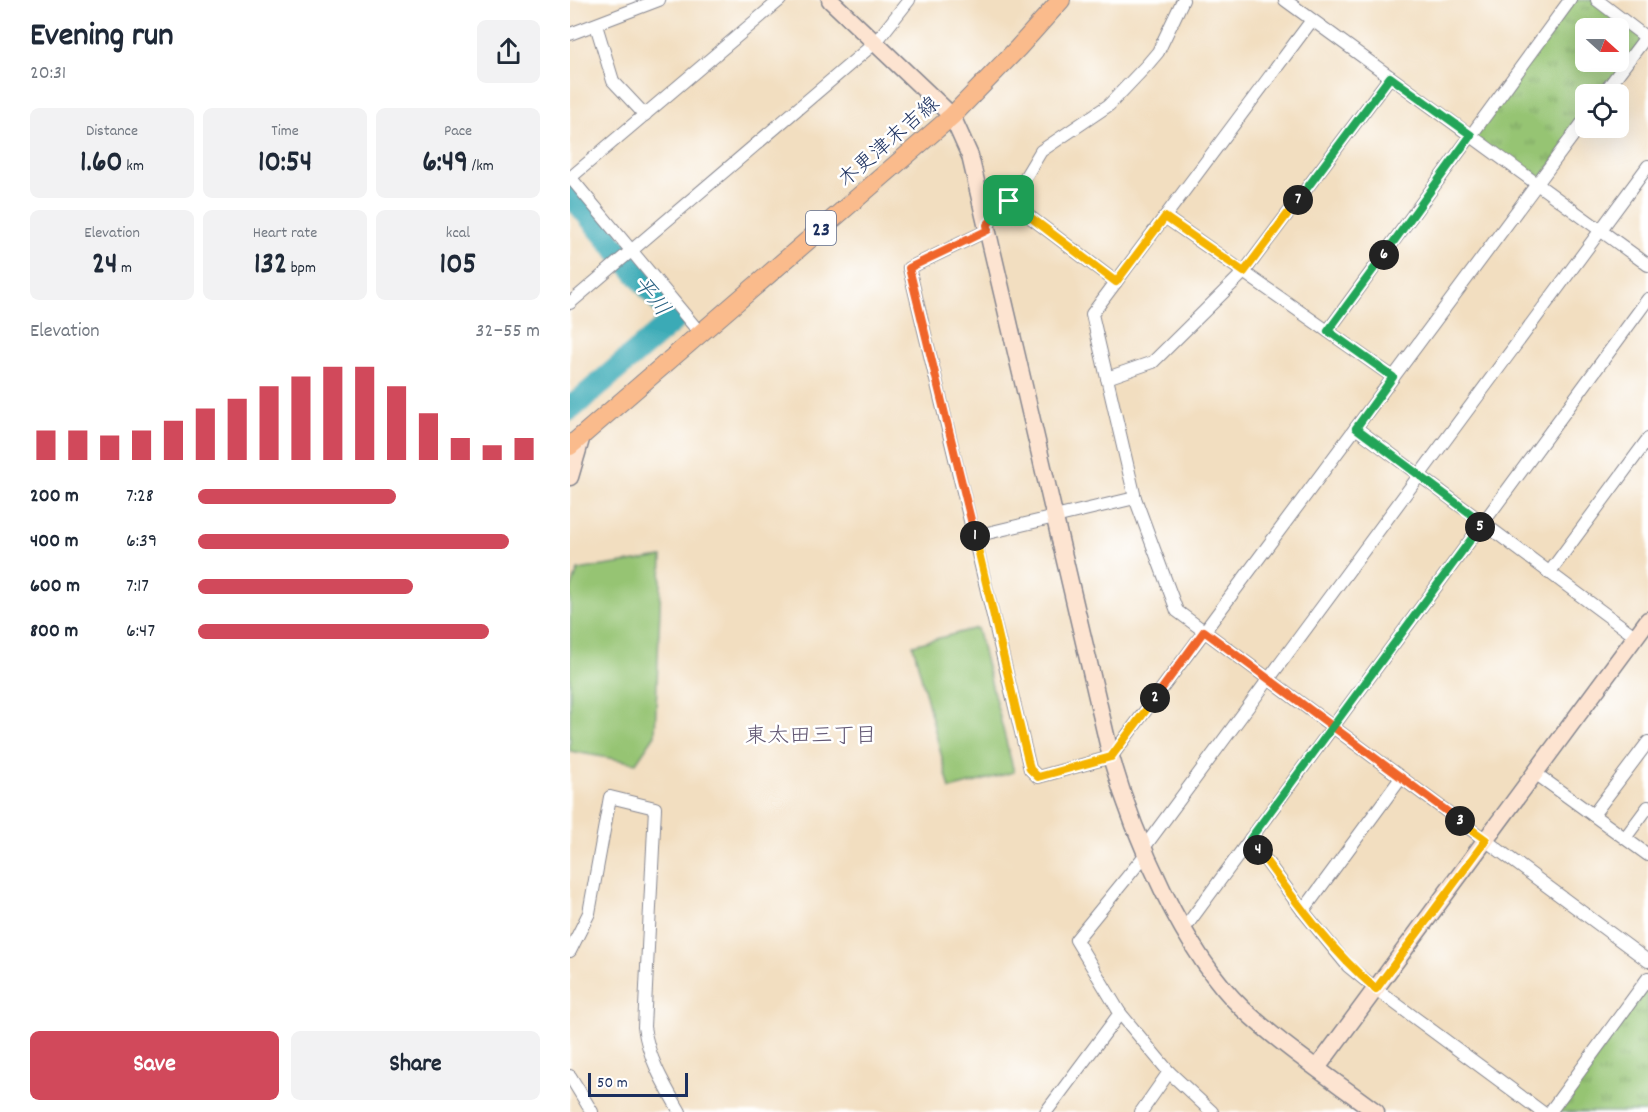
<!DOCTYPE html>
<html lang="en">
<head>
<meta charset="utf-8">
<style>
  :root { --surface:#fff; --page:#f2f2f3; --text:#1f2937; --muted:#747a83; --accent:#d1495b }
  body { margin:0; font-family:Dekko,"Klee One",sans-serif; background:var(--page); color:var(--text); height:100vh; display:flex; flex-direction:column; font-size:22px; white-space:nowrap }
  * { box-sizing:border-box; margin:0 }
  p { font-size:20px; color:var(--muted) }
  .icon { flex:none; width:33px; height:33px; fill:none; stroke:currentColor; stroke-width:2; stroke-linecap:round; stroke-linejoin:round }
  .map { position:relative; flex:1; overflow:hidden }
  .panel { display:flex; flex-direction:column; background:var(--surface); width:570px }
  .panel>* { flex:none }
  .needle { width:39px; rotate:111deg }
  .buttons { position:absolute; left:1005px; top:18px; display:grid; gap:12px }
  .buttons a { display:grid; place-items:center; width:54px; height:54px; border-radius:9px; background:var(--surface); box-shadow:0 6px 24px #0002; font-size:30px }
  .scale { position:absolute; left:18px; bottom:15px; width:100px; box-sizing:border-box; padding-left:6px; border:3px solid #1b2f5e; border-top:0; font-size:16px; line-height:21px; white-space:nowrap; color:#1b2f5e; -webkit-text-stroke:4px #fff; paint-order:stroke }
  .pin { position:absolute; display:grid; place-items:center; width:51px; height:51px; color:#fff; margin:-26px; border-radius:12px; box-shadow:0 3px 9px #0006 }
  .km { position:absolute; width:30px; height:30px; margin:-15px; border-radius:50%; background:#222; color:#fff; font-size:16px; line-height:30px; text-align:center }
  .round { display:grid; place-items:center; flex:none; width:63px; height:63px; border-radius:9px; background:var(--page) }
  .headline { display:flex; align-items:center; justify-content:space-between; height:102px; padding:0 30px }
  h1 { font-size:33px; font-weight:800; line-height:45px }
  .metrics { display:grid; grid-template-columns:repeat(3,1fr); gap:9px; height:102px; padding:6px 30px }
  .metrics div { display:grid; align-content:center; border-radius:9px; background:var(--page); text-align:center }
  .metrics b { font-size:30px; font-weight:800 }
  .metrics small { font-size:16px; font-weight:400 }
  .metrics p { font-size:16px }
  .chart { height:168px; padding:12px 30px }
  .chart p { display:flex; justify-content:space-between }
  .chart svg { width:100%; height:108px; margin-top:6px; stroke:var(--accent); stroke-width:6 }
  .button { display:flex; gap:12px; margin-top:auto; padding:12px 30px }
  .button a { flex:1; height:69px; border-radius:9px; background:var(--accent); color:#fff; font-size:24px; font-weight:800; line-height:69px; text-align:center }
  .button a+a { background:var(--page); color:var(--text) }
  ul { padding:0 30px; list-style:none; font-size:20px }
  li { display:grid; grid-template-columns:96px 72px 1fr; align-items:center; height:45px }
  li i { height:15px; border-radius:8px; background:var(--accent) }
  main { display:flex; flex:1; min-height:0 }
  .map>svg:first-child { display:block }
  .green { fill:#96c473; stroke:#587a68; stroke-width:1.5 }
  .park { fill:url(#park-tufts); stroke:#587a68; stroke-width:1.5; fill-rule:evenodd }
  .lines { fill:none; stroke-linecap:round; stroke-linejoin:round }
  .river { stroke:#3aaab6; stroke-width:24 }
  .street-casing { stroke:#86868f; stroke-width:14 }
  .secondary-casing { stroke:#86868f; stroke-width:19 }
  .primary-casing { stroke:#86868f; stroke-width:20 }
  .street { stroke:#fff; stroke-width:12 }
  .secondary { stroke:#fde4d1; stroke-width:16 }
  .primary { stroke:#fabb8c; stroke-width:18 }
  .split-1-casing { stroke:#fff; stroke-width:12 }
  .split-2-casing { stroke:#fff; stroke-width:12 }
  .split-3-casing { stroke:#fff; stroke-width:12 }
  .split-4-casing { stroke:#fff; stroke-width:12 }
  .split-5-casing { stroke:#fff; stroke-width:12 }
  .split-6-casing { stroke:#fff; stroke-width:12 }
  .split-7-casing { stroke:#fff; stroke-width:12 }
  .split-8-casing { stroke:#fff; stroke-width:12 }
  .split-1 { stroke:#f0652b; stroke-width:8 }
  .split-2 { stroke:#f5b400; stroke-width:8 }
  .split-3 { stroke:#f0652b; stroke-width:8 }
  .split-4 { stroke:#f5b400; stroke-width:8 }
  .split-5 { stroke:#22a559; stroke-width:8 }
  .split-6 { stroke:#22a559; stroke-width:8 }
  .split-7 { stroke:#22a559; stroke-width:8 }
  .split-8 { stroke:#f5b400; stroke-width:8 }
  .labels { text-anchor:middle; stroke-width:5; stroke-linejoin:round; paint-order:stroke }
  .shield { fill:#fff; stroke:#5f6d8e; stroke-width:1.5 }
  .shield-label { font-size:20px; font-weight:bold; fill:#1b2f5e }
  .street-label { font-size:21px; fill:#1b2f5e; stroke:#fff }
  .water-label { font-size:22px; font-style:italic; fill:#276081; stroke:#fff }
  .neighbourhood-label { font-size:22px; fill:#635874; stroke:#fff }
</style>
</head>
<body>
<main>
<section class="panel">
<div class="headline"><div><h1>Evening run</h1><p>20:31</p></div><a class="round"><svg class="icon" aria-label="share" viewBox="0 0 24 24"><path d="M12 15V3M7 8l5-5 5 5M5 13v7h14v-7"/></svg></a></div>
<div class="metrics">
<div><p>Distance</p><b>1.60<small> km</small></b></div>
<div><p>Time</p><b>10:54</b></div>
<div><p>Pace</p><b>6:49<small> /km</small></b></div>
</div>
<div class="metrics">
<div><p>Elevation</p><b>24<small> m</small></b></div>
<div><p>Heart rate</p><b>132<small> bpm</small></b></div>
<div><p>kcal</p><b>105</b></div>
</div>
<div class="chart"><p><span>Elevation</span>32–55 m</p>
<svg viewBox="0 0 160 44" preserveAspectRatio="none"><path d="M5 44V32M15 44V32M25 44V34M35 44V32M45 44V28M55 44V23M65 44V19M75 44V14M85 44V10M95 44V6M105 44V6M115 44V14M125 44V25M135 44V35M145 44V38M155 44V35"/></svg>
</div>
<ul>
<li><b>200 m</b>7:28<i style="width:58%"></i></li>
<li><b>400 m</b>6:39<i style="width:91%"></i></li>
<li><b>600 m</b>7:17<i style="width:63%"></i></li>
<li><b>800 m</b>6:47<i style="width:85%"></i></li>
</ul>
<div class="button"><a>Save</a><a>Share</a></div>
</section>
<div class="map">
<svg width="1078" height="1112" viewBox="0 0 1078 1112">
  <defs>
    <pattern id="park-tufts" width="24" height="20" patternUnits="userSpaceOnUse" patternTransform="scale(1.5)"><rect width="24" height="20" fill="#96c473"/><path d="M3 7l-1-3M5 7V3M7 7l1-3M15 17l-1-3M17 17v-4M19 17l1-3" fill="none" stroke="#7aa062"/></pattern>
  </defs>
  <rect width="100%" height="100%" fill="#fff"/>
  <filter id="ink" filterUnits="userSpaceOnUse"><feTurbulence type="fractalNoise" baseFrequency=".0167" numOctaves="2"/><feDisplacementMap in="SourceGraphic" scale="12" xChannelSelector="R" yChannelSelector="G"/><feConvolveMatrix kernelMatrix="1 2 1 2 8 2 1 2 1" color-interpolation-filters="sRGB"/></filter>
  <filter id="wash" filterUnits="userSpaceOnUse"><feTurbulence type="fractalNoise" baseFrequency=".008" numOctaves="4" result="noise"/><feDisplacementMap in="SourceGraphic" scale="24" xChannelSelector="R" yChannelSelector="G"/><feGaussianBlur stdDeviation="1.35" result="paint"/><feColorMatrix in="noise" values="0 0 0 0 0 0 0 0 0 0 0 0 0 0 0 0 0 1.4 0 .05"/><feComposite in="paint" operator="in"/></filter>
  <g filter="url(#wash)">
    <rect width="100%" height="100%" fill="#f2dec0"/>
    <g class="green">
      <polygon points="92,557 85,735 66,763 0,751 0,592 8,570"/>
      <polygon points="407,628 444,772 380,789 343,645"/>
    </g>
    <g class="park">
      <path d="M1000,0h27l49,37 -43,57h-17l-1,24 -48,66 -66,-49zM1016,28h32v34h-32z"/>
      <polygon points="1078,987 1078,1112 986,1112"/>
    </g>
    <g class="lines">
      <polyline class="river" points="0,193 105,319 0,409"/>
    </g>
  </g>
  <g filter="url(#ink)">
    <g class="lines">
      <g class="street-casing">
        <g id="street">
          <polyline points="715,0 1078,265"/>
          <polyline points="1027,0 1078,39"/>
          <polyline points="742,20 522,314 565,498 607,611 1078,961"/>
          <polyline points="26,25 43,81 75,115"/>
          <polyline points="0,34 89,0"/>
          <polyline points="1033,94 1076,37"/>
          <polyline points="0,177 130,333"/>
          <polyline points="0,178 210,0"/>
          <polyline points="439,201 546,282"/>
          <polyline points="595,217 823,377"/>
          <polyline points="417,225 444,196 471,151 539,105 577,65 588,52 613,0"/>
          <polyline points="418,230 339,268 460,769 468,777 541,757 1016,118"/>
          <polyline points="0,303 306,42 339,0"/>
          <polyline points="758,331 1000,0"/>
          <polyline points="537,378 583,362 674,272 820,77"/>
          <polyline points="786,428 1066,637"/>
          <polyline points="405,536 565,498"/>
          <polyline points="979,573 1078,439"/>
          <polyline points="965,773 1078,855"/>
          <polyline points="1023,815 1078,742"/>
          <polyline points="1055,838 1078,807"/>
          <polyline points="680,839 733,911 778,966 806,989 972,1112"/>
          <polyline points="573,849 1078,166"/>
          <polyline points="576,854 506,940 550,1013 599,1072 642,1112"/>
          <polyline points="733,911 831,778"/>
          <polyline points="614,929 1078,299"/>
          <path d="M0,951l19,-38 21,-116 45,11 -11,219c5,33 20,57 36,85"/>
          <polyline points="0,1076 22,1112"/>
          <polyline points="476,1112 550,1013"/>
          <polyline points="571,1112 599,1072"/>
          <polyline points="980,1112 1078,978"/>
        </g>
      </g>
      <g class="secondary-casing">
        <g id="secondary">
          <path d="M260,0l122,116 18,40 141,601c23,79 72,195 132,252 41,38 89,70 133,103"/>
          <polyline points="0,477 12,436"/>
          <polyline points="747,1068 1078,620"/>
        </g>
      </g>
      <g class="primary-casing">
        <polyline id="primary" points="0,446 382,116 448,48 491,0"/>
      </g>
      <use href="#street" class="street"/>
      <use href="#secondary" class="secondary"/>
      <use href="#primary" class="primary"/>
    </g>
  </g>
  <g class="lines" filter="url(#ink)">
    <g class="split-1-casing">
      <polyline id="split-1" points="405,536 339,268 418,230 417,225 439,201"/>
    </g>
    <g class="split-2-casing">
      <polyline id="split-2" points="405,536 460,769 468,777 541,757 585,698"/>
    </g>
    <g class="split-3-casing">
      <polyline id="split-3" points="585,698 634,631 890,821"/>
    </g>
    <g class="split-4-casing">
      <path id="split-4" d="M688,850c36,49 71,99 118,139l110,-149 -26,-19"/>
    </g>
    <g class="split-5-casing">
      <polyline id="split-5" points="688,850 680,839 910,527"/>
    </g>
    <g class="split-6-casing">
      <polyline id="split-6" points="814,255 758,331 823,377 786,428 913,523 910,527"/>
    </g>
    <g class="split-7-casing">
      <polyline id="split-7" points="728,200 820,77 901,135 814,255"/>
    </g>
    <g class="split-8-casing">
      <polyline id="split-8" points="439,201 546,282 595,217 674,272 728,200"/>
    </g>
    <use href="#split-1" class="split-1"/>
    <use href="#split-2" class="split-2"/>
    <use href="#split-3" class="split-3"/>
    <use href="#split-4" class="split-4"/>
    <use href="#split-5" class="split-5"/>
    <use href="#split-6" class="split-6"/>
    <use href="#split-7" class="split-7"/>
    <use href="#split-8" class="split-8"/>
  </g>
  <g class="labels">
    <rect class="shield" x="236" y="211" width="30" height="34" rx="4.5"/>
    <g class="shield-label">
      <text x="251" y="235">23</text>
    </g>
    <g class="street-label">
      <text transform="translate(318 141) rotate(-41)" y="7">木更津末吉線</text>
    </g>
    <g class="water-label">
      <text transform="translate(83 295) rotate(52)" y="8">平川</text>
    </g>
    <g class="neighbourhood-label">
      <text x="241" y="742">東太田三丁目</text>
    </g>
  </g>
</svg>
<div class="buttons">
<a><svg class="needle" viewBox="-14 -14 28 28"><path d="M0-13l5 13h-10z" fill="#e53935"/><path d="M0 13l5-13h-10z" fill="#747a83"/></svg></a>
<a><svg class="icon" aria-label="locate" viewBox="0 0 24 24"><circle cx="12" cy="12" r="6"/><path d="M12 2v4M12 18v4M2 12h4M18 12h4"/></svg></a>
</div>
<div class="scale">50 m</div>
<div class="pin" style="left:439px;top:201px;background:#1e9e55"><svg class="icon" aria-label="arrive" viewBox="0 0 24 24"><path d="M6 21V4h12l-3 4 3 4H6"/></svg></div>
<b class="km" style="left:405px;top:536px">1</b>
<b class="km" style="left:585px;top:698px">2</b>
<b class="km" style="left:890px;top:821px">3</b>
<b class="km" style="left:688px;top:850px">4</b>
<b class="km" style="left:910px;top:527px">5</b>
<b class="km" style="left:814px;top:255px">6</b>
<b class="km" style="left:728px;top:200px">7</b>
</div>
</main>
</body>
</html>
